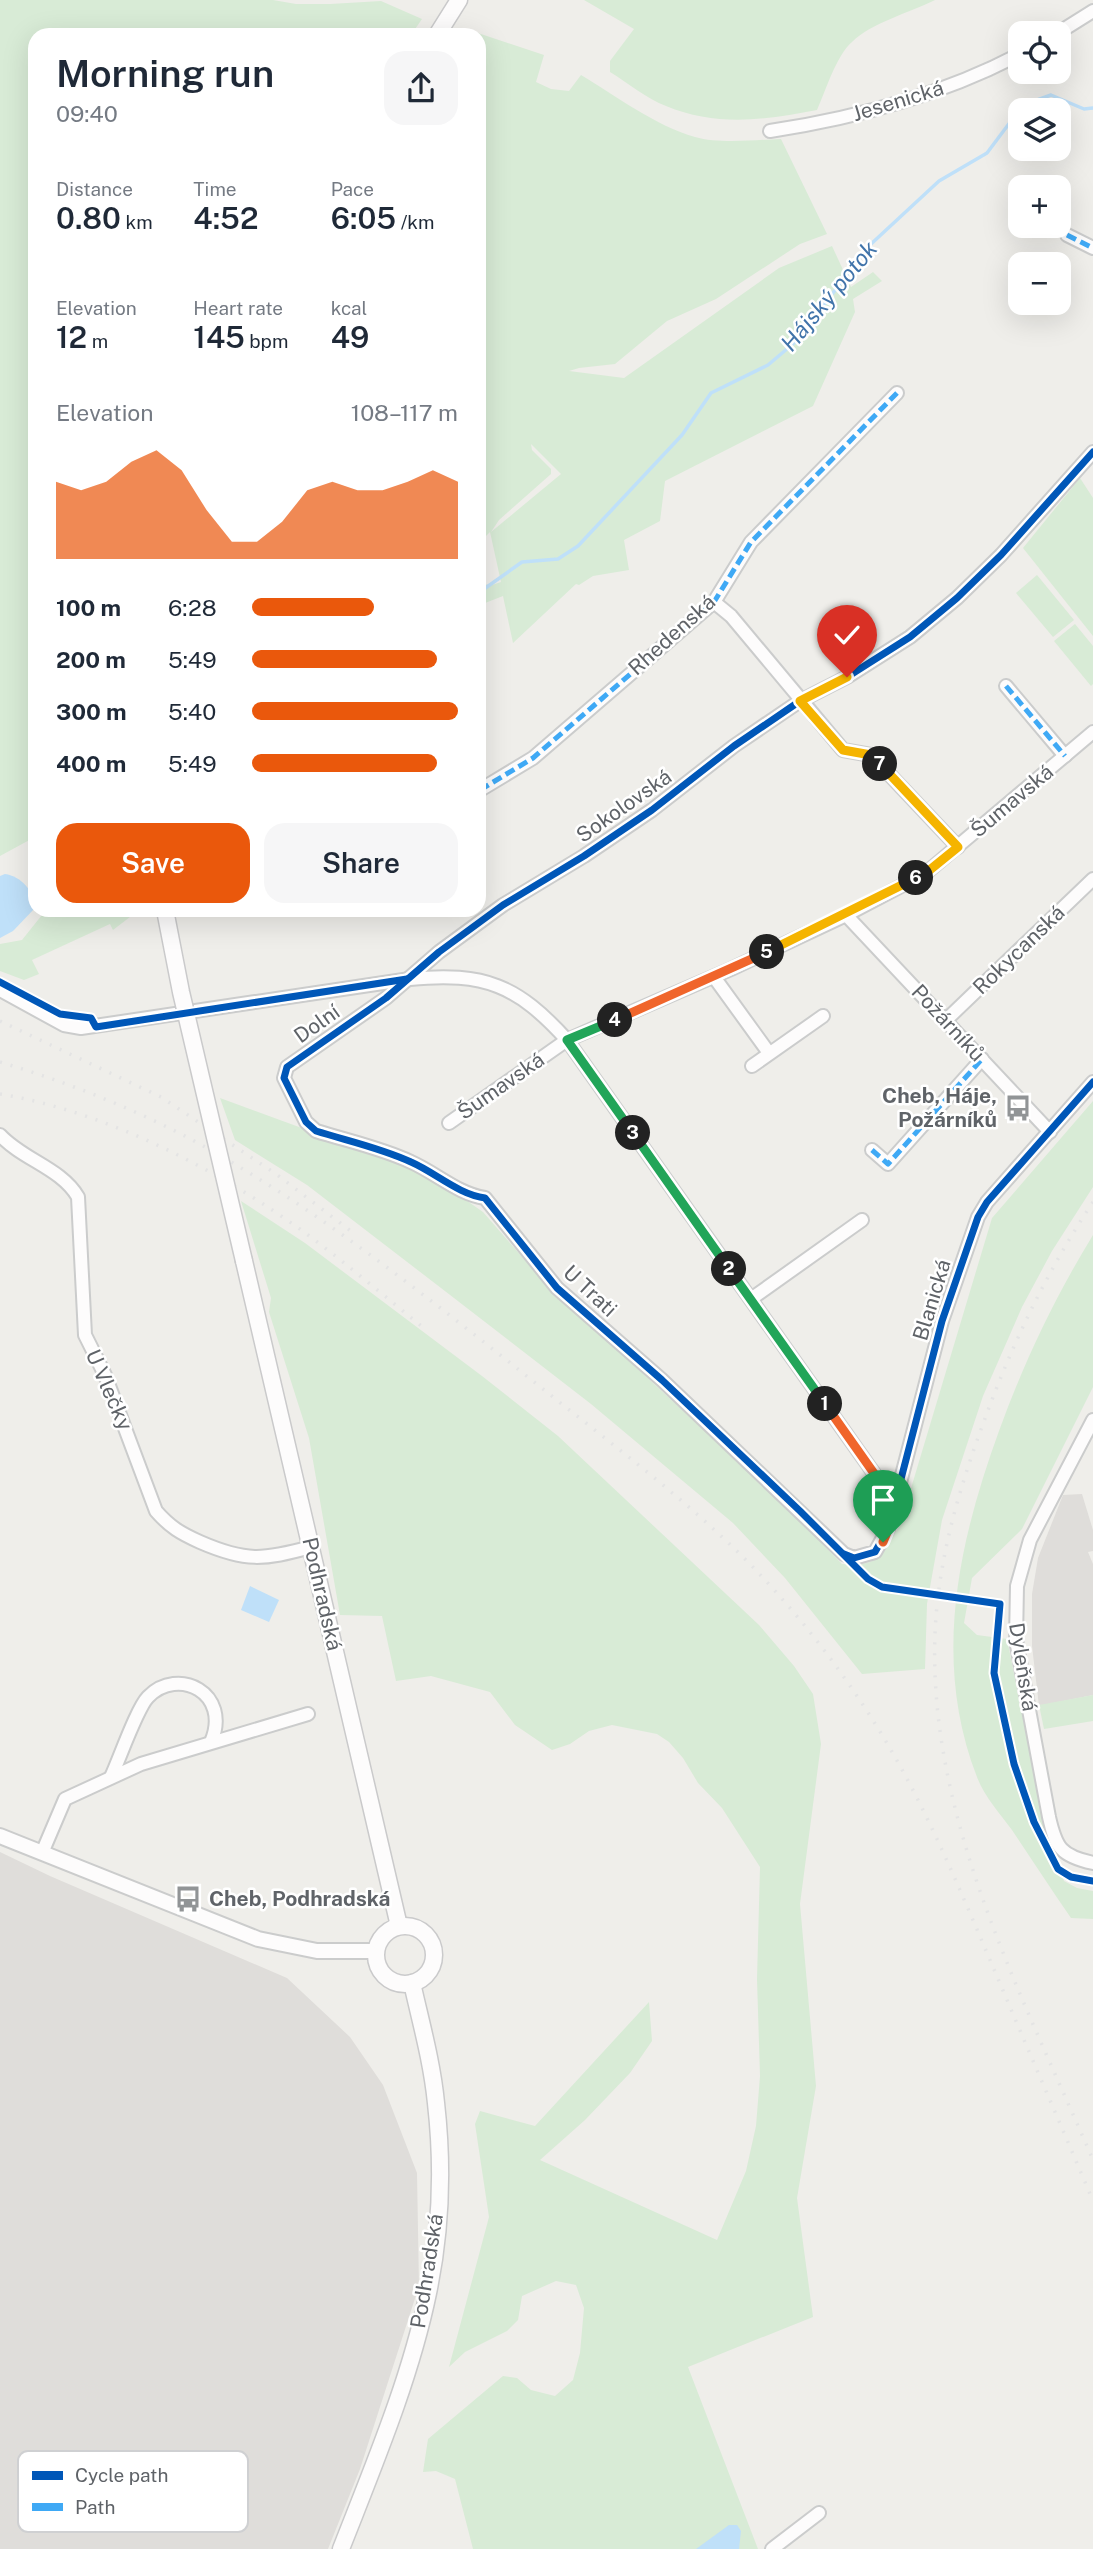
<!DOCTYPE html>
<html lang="en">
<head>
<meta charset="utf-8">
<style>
  :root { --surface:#fff; --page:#f6f6f7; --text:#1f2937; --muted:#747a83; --accent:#ea580c }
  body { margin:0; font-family:"Public Sans",sans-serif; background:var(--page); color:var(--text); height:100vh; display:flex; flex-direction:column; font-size:26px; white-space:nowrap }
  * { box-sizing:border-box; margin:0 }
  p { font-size:23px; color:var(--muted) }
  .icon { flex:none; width:38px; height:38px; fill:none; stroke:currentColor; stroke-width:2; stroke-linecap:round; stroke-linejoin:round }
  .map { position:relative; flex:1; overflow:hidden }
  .panel { position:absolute; left:28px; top:28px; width:458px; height:889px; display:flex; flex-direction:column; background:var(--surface); border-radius:21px; box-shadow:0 7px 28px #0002 }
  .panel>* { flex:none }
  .controls { position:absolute; left:1008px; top:21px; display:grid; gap:14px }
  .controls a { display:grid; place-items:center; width:63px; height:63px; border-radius:14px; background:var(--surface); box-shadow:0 7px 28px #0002; font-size:35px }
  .pin { position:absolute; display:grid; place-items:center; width:60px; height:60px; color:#fff; margin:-72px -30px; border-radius:50% 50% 50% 0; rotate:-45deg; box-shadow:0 0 7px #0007 }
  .pin .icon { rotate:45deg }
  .km { position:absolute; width:35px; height:35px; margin:-18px; border-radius:50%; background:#222; color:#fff; font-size:19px; line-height:35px; text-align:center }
  .round { display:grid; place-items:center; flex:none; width:74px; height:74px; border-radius:21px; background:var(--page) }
  .summary { display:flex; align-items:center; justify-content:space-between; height:119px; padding:0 28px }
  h1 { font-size:38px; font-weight:600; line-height:52px }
  .metrics { display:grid; grid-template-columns:repeat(3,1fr); gap:10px; height:119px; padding:7px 28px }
  .metrics div { display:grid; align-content:center }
  .metrics b { font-size:30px; font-weight:600 }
  .metrics small { font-size:19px; font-weight:400 }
  .metrics p { font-size:19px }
  .chart { height:196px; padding:14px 28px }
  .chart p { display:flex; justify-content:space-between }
  .chart svg { width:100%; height:126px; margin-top:7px; fill:var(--accent); opacity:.7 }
  .button { display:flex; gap:14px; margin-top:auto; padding:14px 28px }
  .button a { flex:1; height:80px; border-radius:21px; background:var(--accent); color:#fff; font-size:28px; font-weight:600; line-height:80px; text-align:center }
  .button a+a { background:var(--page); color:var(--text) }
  ul { padding:0 28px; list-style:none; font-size:23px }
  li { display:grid; grid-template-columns:112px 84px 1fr; align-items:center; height:52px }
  li i { height:18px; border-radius:9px; background:var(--accent) }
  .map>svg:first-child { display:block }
  .industrial { fill:#dfddda }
  .green { fill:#d8ebd6; fill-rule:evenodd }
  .water { fill:#bfe0f9 }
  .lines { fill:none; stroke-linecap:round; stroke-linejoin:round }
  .stream { stroke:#bfe0f9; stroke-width:3.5 }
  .minor-casing { stroke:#cbcccc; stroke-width:16 }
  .tertiary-casing { stroke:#cbcccc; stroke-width:18 }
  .secondary-casing { stroke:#cacacb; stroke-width:19 }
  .minor { stroke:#fdfcfc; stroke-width:12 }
  .tertiary { stroke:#fdfcfc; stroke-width:14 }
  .secondary { stroke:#fdfcfc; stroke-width:16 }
  .rail { stroke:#e4e4e4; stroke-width:3.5; stroke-dasharray:2 9; stroke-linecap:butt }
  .secondary-bridge-casing { stroke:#cacacb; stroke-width:19; stroke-linecap:butt }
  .secondary-bridge { stroke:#fdfcfc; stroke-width:16 }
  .quiet { stroke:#3fa9f5; stroke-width:5; stroke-dasharray:10 5; stroke-linecap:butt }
  .cycleway-casing { stroke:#fff; stroke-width:11 }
  .cycleway { stroke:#0057b8; stroke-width:7 }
  .split-1-casing { stroke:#fff; stroke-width:14 }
  .split-2-casing { stroke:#fff; stroke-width:14 }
  .split-3-casing { stroke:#fff; stroke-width:14 }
  .split-4-casing { stroke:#fff; stroke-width:14 }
  .split-5-casing { stroke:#fff; stroke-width:14 }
  .split-6-casing { stroke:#fff; stroke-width:14 }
  .split-7-casing { stroke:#fff; stroke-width:14 }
  .split-8-casing { stroke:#fff; stroke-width:14 }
  .split-1 { stroke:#f0652b; stroke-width:9 }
  .split-2 { stroke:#22a559; stroke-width:9 }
  .split-3 { stroke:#22a559; stroke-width:9 }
  .split-4 { stroke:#22a559; stroke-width:9 }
  .split-5 { stroke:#f0652b; stroke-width:9 }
  .split-6 { stroke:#f5b400; stroke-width:9 }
  .split-7 { stroke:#f5b400; stroke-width:9 }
  .split-8 { stroke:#f5b400; stroke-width:9 }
  .labels { text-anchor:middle; stroke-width:5; stroke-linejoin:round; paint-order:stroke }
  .street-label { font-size:21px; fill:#5f6368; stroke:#fff }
  .poi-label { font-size:21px; font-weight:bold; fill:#5f6368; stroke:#fff; text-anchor:end }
  .water-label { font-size:23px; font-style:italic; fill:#4174aa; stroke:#fff }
  .key { fill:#fff; stroke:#cfd0d2; stroke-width:2 }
  .key-label { font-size:19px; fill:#5f6368 }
</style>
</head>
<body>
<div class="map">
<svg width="1093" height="2549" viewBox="0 0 1093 2549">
  <rect width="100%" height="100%" fill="#efeeea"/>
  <g class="industrial">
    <polygon points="1082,1494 1093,1530 1093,1551 1088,1552 1093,1564 1093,1695 1039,1706 1032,1646 1032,1594 1038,1558 1063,1495"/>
    <polygon points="0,1852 50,1876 287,1978 350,2037 383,2085 417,2173 419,2286 360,2469 328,2549 0,2549"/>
  </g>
  <g class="green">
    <polygon points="0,0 273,0 296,4 330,4 381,1 422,19 411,35 35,35 35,837 0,856"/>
    <path d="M584,0h351c-24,12 -64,23 -83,42 -16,14 -26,48 -35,68 -51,10 -101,17 -151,-4 -19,-7 -38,-23 -56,-34v-11l24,-32z"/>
    <path d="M463,28l81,27 -8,27 15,7 18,2 12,-16c35,21 75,51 114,62 24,7 60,3 86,2l46,95 -27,10 -84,55 -49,22 -52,43 -36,4 -10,3 55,7 155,-110 53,-22 19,41 22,-15 9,9 -29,18 2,13 -42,94 -148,75 -5,40 -36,19 5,30 -36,6 -14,9 -3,-1 -63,59 -10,-47 -23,9v-21l12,1 9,-3 -11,-50 -4,4 -4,34 -2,4v-539h-21zM531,444l30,30 -70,58 8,-12 52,-46v-5l-19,-19z"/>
    <polygon points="1080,478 1093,498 1093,636 1023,548"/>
    <polygon points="1037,575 1074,620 1053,637 1016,593"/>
    <polygon points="1075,624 1093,646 1093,684 1091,686 1054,641"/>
    <polygon points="46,910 139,910 113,930 110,924 32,960 39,974 24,980 0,971 0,944 22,940"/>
    <path d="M220,1098l210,77 53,37 62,71 244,226 53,55c40,3 38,-9 58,-39l92,-307 101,-117v86l-41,64 -30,56 -39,89 -41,124 -15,84 -2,65 -63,5 -77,-96 -52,-55 -142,-119 -150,-116 -134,-103 -72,-45z"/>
    <polygon points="241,1201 305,1243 482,1376 558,1436 759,1625 794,1666 813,1694 821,1744 800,1904 816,2086 797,2198 813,2317 688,2367 758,2549 473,2549 455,2479 436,2471 423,2472 428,2439 503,2376 517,2378 531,2390 555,2396 573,2380 580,2353 584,2308 576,2285 556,2281 522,2296 518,2320 507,2331 465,2352 449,2367 489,2217 475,2124 480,2111 535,2126 649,2002 652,2041 630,2073 585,2120 540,2160 717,2240 746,2171 756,2126 760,2076 757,1979 760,1867 722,1808 698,1783 683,1758 669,1742 657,1734 612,1725 589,1731 570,1744 552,1750 515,1725 490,1692 431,1676 396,1681 382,1616 340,1615 309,1438 269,1312 271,1298"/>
    <path d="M1093,1235v152l-71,142 -50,49 -8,45 13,12 30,4 38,189 19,53 13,7 16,3v28l-22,-1c-20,-29 -39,-58 -59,-88 -12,-16 -28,-34 -35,-53 -45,-116 -19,-233 22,-346 25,-69 56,-134 94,-196z"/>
    <polygon points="1093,1695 1093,1721 1044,1729 1039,1705"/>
  </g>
  <g class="water">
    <path d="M5,874c16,2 30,18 30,34l-22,23 -13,7v-62z"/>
    <polygon points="250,1586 279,1600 269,1622 241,1610"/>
    <polygon points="729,2525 737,2525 741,2531 739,2549 696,2549"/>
  </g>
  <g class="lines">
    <polyline class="stream" points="480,597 484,589 522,562 558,559 578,546 682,435 711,393 768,365 794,343 871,244 939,181 987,153 1023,105 1051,95 1084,109 1093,108"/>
    <g class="minor-casing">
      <g id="minor">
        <polyline points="1058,33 1093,11"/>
        <path d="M770,131c86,-13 172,-36 250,-77"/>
        <polyline points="1067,235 1093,248"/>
        <path d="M1093,452l-92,103 -44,43 -47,39 -63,40 -47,24 -66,45 -82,64 -68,46 -81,49 -64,47 -53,46 -99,69 -3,11 22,44 10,9c32,10 65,17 95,31 25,11 47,32 74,36l72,90 105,92 182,174 10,4 21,-6 13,-23 54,-208 36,-104 9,-15 106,-120"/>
        <polyline points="714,602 731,616 843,750 871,755 958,847"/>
        <polyline points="1006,686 1065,756"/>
        <polyline points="480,790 533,758 714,602 751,542 897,393"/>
        <polyline points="846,915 1050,1132"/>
        <polyline points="714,977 769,1053"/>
        <path d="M0,990l64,35 17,3 329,-49c75,-7 107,6 157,61l311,439 19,15"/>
        <polyline points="945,1021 1093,879"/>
        <polyline points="752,1066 823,1016"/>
        <polyline points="449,1123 567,1040 731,969 846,915 926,873 1093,732"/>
        <path d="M0,1135c23,25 61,33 78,62l7,138 20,40 51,136c14,16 24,22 44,31 46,20 63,18 111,5"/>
        <polyline points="872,1150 888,1164 982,1059"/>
        <polyline points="751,1299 862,1220"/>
        <path d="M1093,1420l-63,120 -13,46 -1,54 33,177c7,31 12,39 44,46"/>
        <path d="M111,1777c8,-17 26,-69 37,-80 30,-31 84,-4 63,45"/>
        <polyline points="42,1853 65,1799 141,1764 308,1714"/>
        <polyline points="772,2549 819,2513"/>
      </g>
    </g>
    <g class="tertiary-casing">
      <polyline id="tertiary" points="0,1836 258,1939 317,1951 376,1951"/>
    </g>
    <g class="secondary-casing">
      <g id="secondary">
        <polyline points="437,35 459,0"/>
        <polyline points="244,1261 399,1926"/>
        <circle cx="405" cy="1955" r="29"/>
        <path d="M341,2549c32,-82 69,-169 87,-256 13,-62 15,-128 8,-190 -4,-41 -15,-80 -24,-120"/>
      </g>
    </g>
    <use href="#minor" class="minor"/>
    <use href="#tertiary" class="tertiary"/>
    <use href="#secondary" class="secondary"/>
    <g class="rail">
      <polyline points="0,1021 161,1097 276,1174 356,1235"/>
      <path d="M0,1062c63,19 125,43 183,73 125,66 240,159 350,246 72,58 148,114 214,180 44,45 84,95 118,147 55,83 92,175 131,266 32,76 65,151 97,227"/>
      <path d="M0,1094c108,18 221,77 308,141 40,30 79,63 117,94"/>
      <path d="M1093,1202c-46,69 -82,144 -110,222 -25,68 -45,137 -48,210 -7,185 87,361 158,526"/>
    </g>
    <g class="secondary-bridge-casing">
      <polyline id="secondary-bridge" points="165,910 181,992 244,1261"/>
    </g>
    <use href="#secondary-bridge" class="secondary-bridge"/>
    <g class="quiet">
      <polyline points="1067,235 1093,248"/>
      <polyline points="1006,686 1065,756"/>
      <polyline points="800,701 843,750 871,755 958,847"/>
      <polyline points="480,790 533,758 714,602 751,542 897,393"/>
      <polyline points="872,1150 888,1164 982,1059"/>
    </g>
    <g class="cycleway-casing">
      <g id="cycleway">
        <path d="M1093,452l-92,103 -44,43 -47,39 -63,40 -47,24 -66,45 -82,64 -68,46 -81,49 -64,47 -53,46 -99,69 -3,11 22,44 10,9c32,10 65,17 95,31 25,11 47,32 74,36l72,90 105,92 138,131 68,68 14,8 118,17 -6,69 20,91 20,58 24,47 13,8 22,4"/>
        <polyline points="0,982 60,1014 91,1018 96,1027 407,979"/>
        <polyline points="844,1554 854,1558 875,1552 888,1529 942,1321 978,1217 987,1202 1093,1082"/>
      </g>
    </g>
    <use href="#cycleway" class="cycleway"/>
  </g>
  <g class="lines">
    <g class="split-1-casing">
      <polyline id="split-1" points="825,1404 878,1479 897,1494 888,1530 883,1542"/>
    </g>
    <g class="split-2-casing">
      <polyline id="split-2" points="729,1269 825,1404"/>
    </g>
    <g class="split-3-casing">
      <polyline id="split-3" points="633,1133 729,1269"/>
    </g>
    <g class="split-4-casing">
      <polyline id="split-4" points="615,1020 567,1040 633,1133"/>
    </g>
    <g class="split-5-casing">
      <polyline id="split-5" points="615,1020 767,952"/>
    </g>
    <g class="split-6-casing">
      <polyline id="split-6" points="767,952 916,878"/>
    </g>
    <g class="split-7-casing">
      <polyline id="split-7" points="880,764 958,847 926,873 916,878"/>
    </g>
    <g class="split-8-casing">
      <polyline id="split-8" points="847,677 800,701 843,750 871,755 880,764"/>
    </g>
    <use href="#split-1" class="split-1"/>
    <use href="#split-2" class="split-2"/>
    <use href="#split-3" class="split-3"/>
    <use href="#split-4" class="split-4"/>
    <use href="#split-5" class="split-5"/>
    <use href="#split-6" class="split-6"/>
    <use href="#split-7" class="split-7"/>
    <use href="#split-8" class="split-8"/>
  </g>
  <defs>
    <g id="bus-bare" transform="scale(2.1)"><path d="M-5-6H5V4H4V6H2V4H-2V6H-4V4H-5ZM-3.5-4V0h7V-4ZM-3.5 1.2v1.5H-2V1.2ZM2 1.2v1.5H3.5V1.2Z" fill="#919496" stroke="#fff" stroke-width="2.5" paint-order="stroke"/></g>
  </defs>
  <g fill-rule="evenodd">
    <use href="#bus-bare" x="1018" y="1108"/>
    <use href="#bus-bare" x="188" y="1899"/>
  </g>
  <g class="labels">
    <g class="street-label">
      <text transform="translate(898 101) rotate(-17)" y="7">Jesenická</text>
      <text transform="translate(672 635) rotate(-42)" y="7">Rhedenská</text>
      <text transform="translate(1012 801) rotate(-40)" y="7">Šumavská</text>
      <text transform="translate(624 806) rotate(-35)" y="7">Sokolovská</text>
      <text transform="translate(1019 950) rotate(-44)" y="7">Rokycanská</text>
      <text transform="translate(948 1023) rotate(47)" y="7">Požárníků</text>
      <text transform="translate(317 1024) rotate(-35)" y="7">Dolní</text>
      <text transform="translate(501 1086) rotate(-35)" y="7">Šumavská</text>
      <text transform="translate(590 1291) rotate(43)" y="7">U Trati</text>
      <text transform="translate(932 1300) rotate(-73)" y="7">Blanická</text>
      <text transform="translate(109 1390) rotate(66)" y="7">U Vlečky</text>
      <text transform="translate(322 1594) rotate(77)" y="7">Podhradská</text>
      <text transform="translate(1023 1667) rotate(81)" y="7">Dyleňská</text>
      <text transform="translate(427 2271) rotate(-81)" y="7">Podhradská</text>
    </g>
    <g class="poi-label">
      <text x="997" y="1103">Cheb, Háje,<tspan x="997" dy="24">Požárníků</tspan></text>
      <text x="209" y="1906" text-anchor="start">Cheb, Podhradská</text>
    </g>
    <g class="water-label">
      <text transform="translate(829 296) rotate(-50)" y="8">Hájský potok</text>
    </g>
  </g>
  <rect x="18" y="2451" width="230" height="81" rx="10" class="key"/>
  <rect x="32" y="2471" width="31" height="9" fill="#0057b8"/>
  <rect x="32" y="2503" width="31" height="8" fill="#3fa9f5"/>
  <g class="key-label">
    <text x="75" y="2482">Cycle path</text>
    <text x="75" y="2514">Path</text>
  </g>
</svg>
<div class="controls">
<a><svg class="icon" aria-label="locate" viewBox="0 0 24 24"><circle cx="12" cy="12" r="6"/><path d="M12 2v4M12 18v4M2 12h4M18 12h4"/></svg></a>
<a><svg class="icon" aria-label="layers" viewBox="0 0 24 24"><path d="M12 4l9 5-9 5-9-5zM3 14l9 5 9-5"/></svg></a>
<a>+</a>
<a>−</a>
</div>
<div class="pin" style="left:883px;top:1542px;background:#1e9e55"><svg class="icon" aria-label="arrive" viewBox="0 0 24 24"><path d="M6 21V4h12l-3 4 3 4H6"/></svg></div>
<div class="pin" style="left:847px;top:677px;background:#d93025"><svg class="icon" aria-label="check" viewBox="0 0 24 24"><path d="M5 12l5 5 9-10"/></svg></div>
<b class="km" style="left:825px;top:1404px">1</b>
<b class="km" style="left:729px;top:1269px">2</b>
<b class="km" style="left:633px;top:1133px">3</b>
<b class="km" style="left:615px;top:1020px">4</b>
<b class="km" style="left:767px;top:952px">5</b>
<b class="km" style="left:916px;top:878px">6</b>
<b class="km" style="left:880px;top:764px">7</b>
<section class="panel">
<div class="summary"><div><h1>Morning run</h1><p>09:40</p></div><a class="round"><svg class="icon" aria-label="share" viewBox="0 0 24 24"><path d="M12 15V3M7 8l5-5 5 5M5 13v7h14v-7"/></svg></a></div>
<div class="metrics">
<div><p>Distance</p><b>0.80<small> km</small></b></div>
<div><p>Time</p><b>4:52</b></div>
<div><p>Pace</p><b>6:05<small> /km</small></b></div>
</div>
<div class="metrics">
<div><p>Elevation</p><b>12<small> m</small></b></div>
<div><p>Heart rate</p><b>145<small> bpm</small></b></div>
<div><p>kcal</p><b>49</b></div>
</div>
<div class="chart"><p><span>Elevation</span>108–117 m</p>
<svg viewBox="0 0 160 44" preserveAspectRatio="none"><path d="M0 44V17L10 20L20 17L30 10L40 6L50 13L60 27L70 38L80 38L90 31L100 20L110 17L120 20L130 20L140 17L150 13L160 17V44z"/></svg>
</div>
<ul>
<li><b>100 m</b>6:28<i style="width:59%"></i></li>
<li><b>200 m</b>5:49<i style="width:90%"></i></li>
<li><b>300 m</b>5:40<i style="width:100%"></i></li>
<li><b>400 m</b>5:49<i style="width:90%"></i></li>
</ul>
<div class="button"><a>Save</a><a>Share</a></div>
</section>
</div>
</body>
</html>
